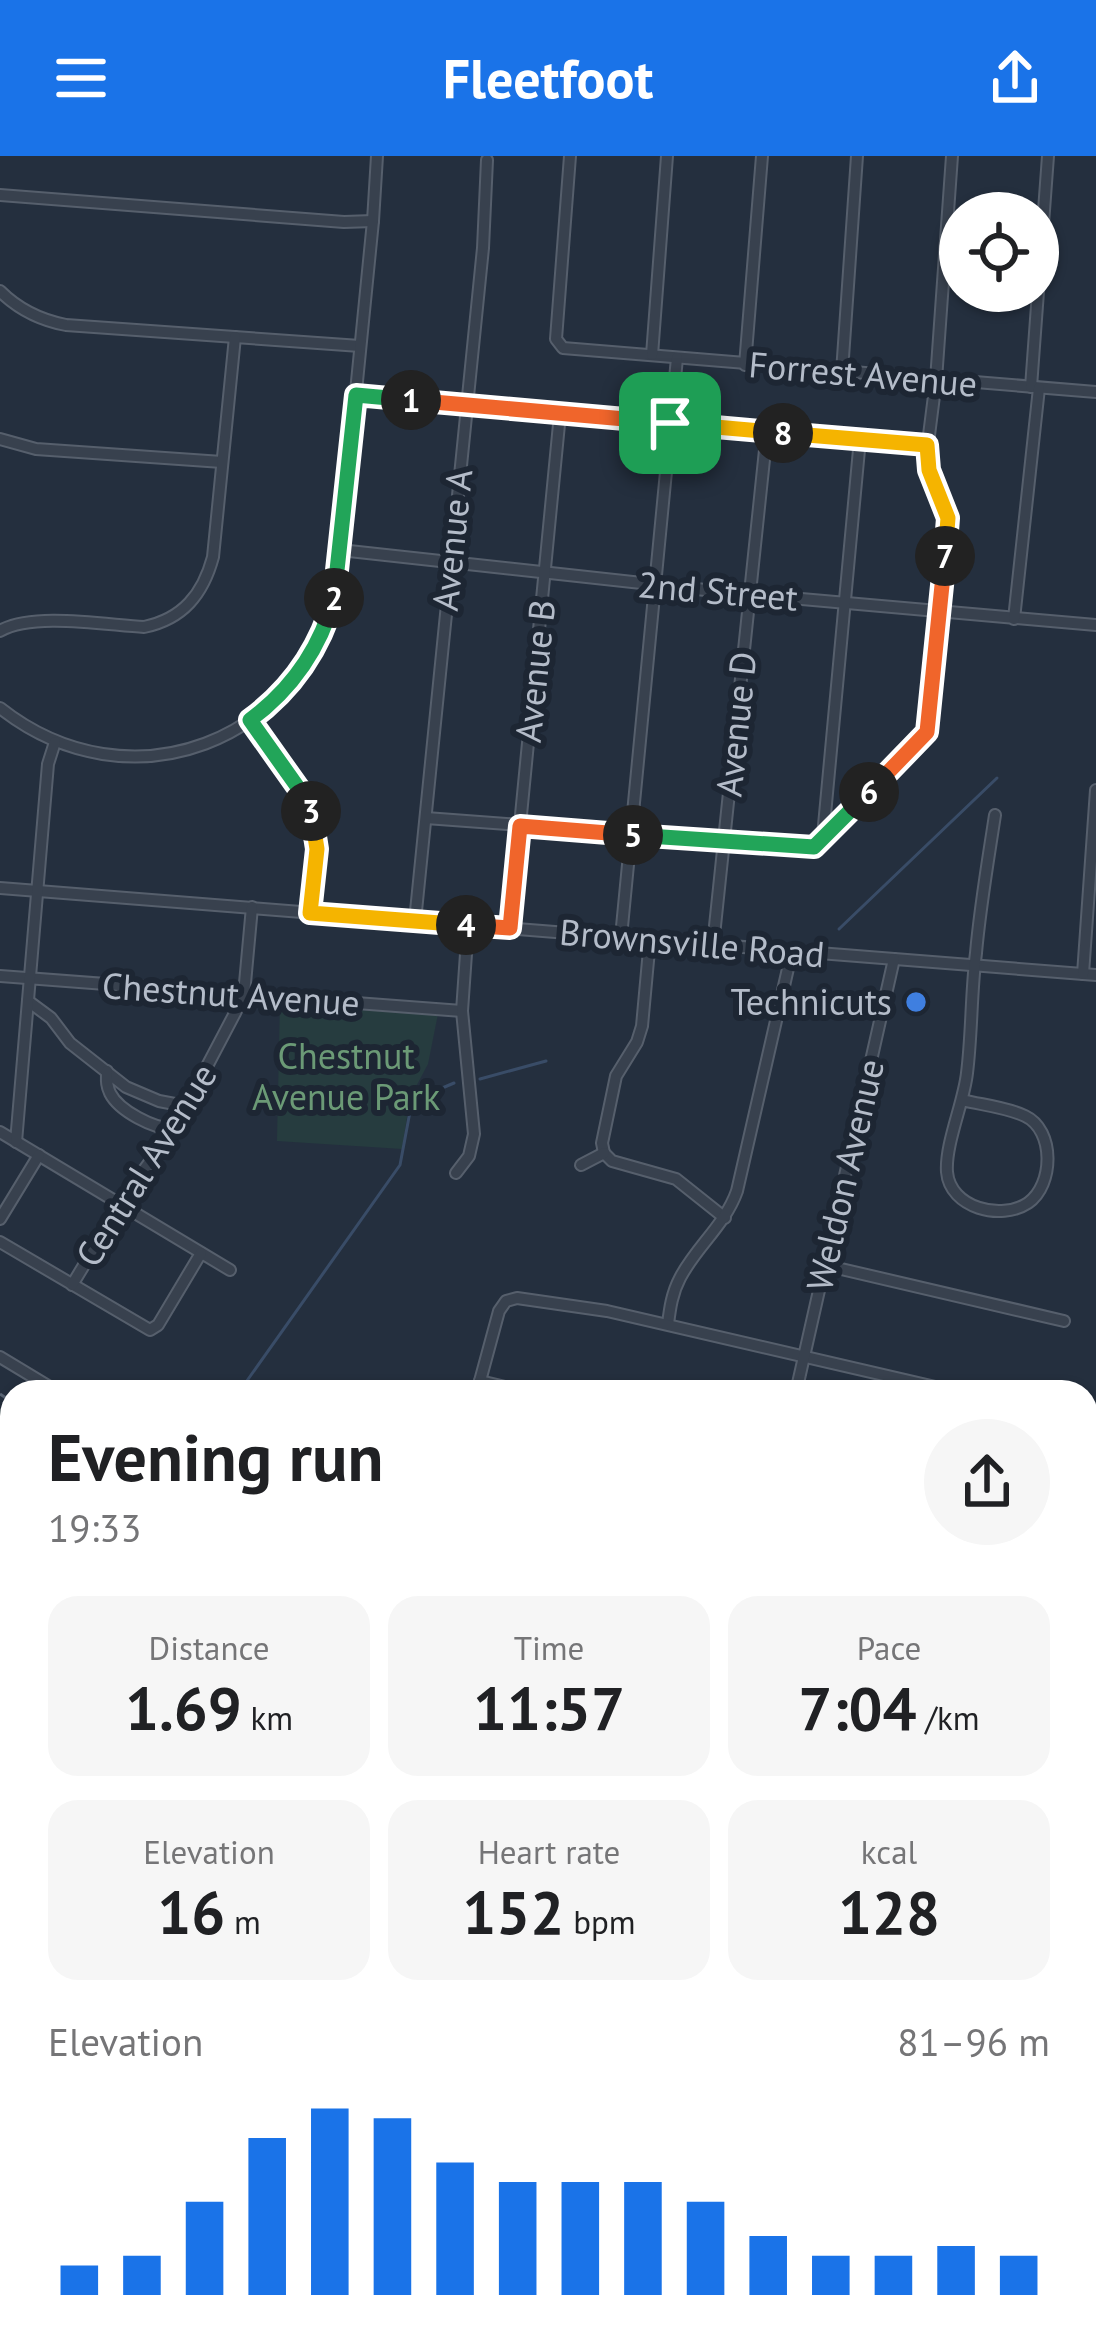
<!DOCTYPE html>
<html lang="en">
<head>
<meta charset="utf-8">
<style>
  :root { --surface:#fff; --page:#f6f6f6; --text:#202124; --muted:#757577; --accent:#1a73e8 }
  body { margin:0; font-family:"PT Sans",sans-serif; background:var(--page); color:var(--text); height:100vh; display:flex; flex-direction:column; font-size:45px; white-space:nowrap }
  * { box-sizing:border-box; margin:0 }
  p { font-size:39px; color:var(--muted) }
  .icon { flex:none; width:66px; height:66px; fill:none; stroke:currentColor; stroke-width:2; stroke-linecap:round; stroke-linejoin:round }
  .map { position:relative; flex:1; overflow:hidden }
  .side { position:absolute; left:0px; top:1224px; width:1098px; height:972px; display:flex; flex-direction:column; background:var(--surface); border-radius:36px 36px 0 0; box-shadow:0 3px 9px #0004 }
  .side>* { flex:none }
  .controls { position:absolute; left:939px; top:36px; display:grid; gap:24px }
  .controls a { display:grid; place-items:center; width:120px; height:120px; border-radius:50%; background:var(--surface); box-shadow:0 3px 9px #0004; font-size:60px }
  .pin { position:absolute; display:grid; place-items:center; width:102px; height:102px; color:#fff; margin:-51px; border-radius:24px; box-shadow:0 6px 18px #0006 }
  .km { position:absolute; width:60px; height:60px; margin:-30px; border-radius:50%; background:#222; color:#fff; font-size:33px; line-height:60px; text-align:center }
  .round { display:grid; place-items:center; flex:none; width:126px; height:126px; border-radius:63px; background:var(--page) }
  .summary { display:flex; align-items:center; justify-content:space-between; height:204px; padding:0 48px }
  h1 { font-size:66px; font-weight:700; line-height:90px }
  .figures { display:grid; grid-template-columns:repeat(3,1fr); gap:18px; height:204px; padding:12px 48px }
  .figures div { display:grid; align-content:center; border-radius:30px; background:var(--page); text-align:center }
  .figures b { font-size:60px; font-weight:700 }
  .figures small { font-size:33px; font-weight:400 }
  .figures p { font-size:33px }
  .chart { height:336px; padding:24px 48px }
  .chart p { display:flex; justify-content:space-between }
  .chart svg { width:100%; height:216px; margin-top:12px; stroke:var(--accent); stroke-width:6 }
  header { display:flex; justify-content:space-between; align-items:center; height:156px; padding:0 48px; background:var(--accent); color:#fff; font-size:54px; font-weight:700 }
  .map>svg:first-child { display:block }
  .green { fill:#263c3f }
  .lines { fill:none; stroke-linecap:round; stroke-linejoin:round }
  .stream { stroke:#394c67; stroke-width:3 }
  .minor-casing { stroke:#565f6c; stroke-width:14 }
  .minor { stroke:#38414e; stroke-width:10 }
  .rail { stroke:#5a6575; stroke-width:3; stroke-dasharray:12 12; stroke-linecap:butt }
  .split-1-casing { stroke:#fff; stroke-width:24 }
  .split-2-casing { stroke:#fff; stroke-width:24 }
  .split-3-casing { stroke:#fff; stroke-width:24 }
  .split-4-casing { stroke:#fff; stroke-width:24 }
  .split-5-casing { stroke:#fff; stroke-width:24 }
  .split-6-casing { stroke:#fff; stroke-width:24 }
  .split-7-casing { stroke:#fff; stroke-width:24 }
  .split-8-casing { stroke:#fff; stroke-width:24 }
  .split-9-casing { stroke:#fff; stroke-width:24 }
  .split-1 { stroke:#f0652b; stroke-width:15 }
  .split-2 { stroke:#22a559; stroke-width:15 }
  .split-3 { stroke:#22a559; stroke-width:15 }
  .split-4 { stroke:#f5b400; stroke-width:15 }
  .split-5 { stroke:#f0652b; stroke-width:15 }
  .split-6 { stroke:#22a559; stroke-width:15 }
  .split-7 { stroke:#f0652b; stroke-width:15 }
  .split-8 { stroke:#f5b400; stroke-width:15 }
  .split-9 { stroke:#f5b400; stroke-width:15 }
  .shop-dot { fill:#3f7fe0; stroke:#1d2633; stroke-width:4.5 }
  .labels { text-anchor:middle; stroke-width:12; stroke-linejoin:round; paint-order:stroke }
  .street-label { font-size:36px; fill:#b4bcc9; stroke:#1d2633 }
  .poi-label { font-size:36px; fill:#b4bcc9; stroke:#1d2633; text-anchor:end }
  .park-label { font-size:36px; fill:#6b9a76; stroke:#1d2633 }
</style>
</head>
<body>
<header><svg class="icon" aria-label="menu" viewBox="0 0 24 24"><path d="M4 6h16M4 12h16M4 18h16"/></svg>Fleetfoot<svg class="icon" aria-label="share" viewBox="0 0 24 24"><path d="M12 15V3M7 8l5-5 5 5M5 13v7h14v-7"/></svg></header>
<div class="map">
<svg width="1096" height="2196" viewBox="0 0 1096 2196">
  <rect width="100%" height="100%" fill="#242f3e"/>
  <g class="green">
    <polygon points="280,845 438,858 428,908 410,942 402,993 277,985"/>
    <polygon points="0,1254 12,1261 12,1733 0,1694"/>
    <polygon points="1093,1703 1096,1706 1096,1974 1086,1966 1086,1721"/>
    <polygon points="1086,2007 1096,2015 1096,2160 1086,2156"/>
    <polygon points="426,2184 916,2184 959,2196 426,2196"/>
  </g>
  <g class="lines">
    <g class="stream">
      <polyline points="839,773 997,622"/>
      <polyline points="480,923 546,905"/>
      <polyline points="239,1236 400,1009 412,945 454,927"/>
      <polyline points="554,2184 568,2196"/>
    </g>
    <g class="minor-casing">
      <g id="minor">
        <polyline points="570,0 556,183 563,192 1096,236"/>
        <polyline points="0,39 344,66 373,65"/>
        <path d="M0,135c19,19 40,29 66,34l294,21"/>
        <polyline points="652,199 667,0"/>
        <polyline points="745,209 762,0"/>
        <polyline points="842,216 857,0"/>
        <polyline points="1031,231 1048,0"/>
        <polyline points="356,239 927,289"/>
        <polyline points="0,283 36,293 222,306"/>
        <polyline points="340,394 733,437 1096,469"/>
        <polyline points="1014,463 1039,232"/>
        <path d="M0,475c33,-19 106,-6 144,-4 39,-8 59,-33 69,-70l22,-220"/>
        <path d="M0,552c129,102 306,35 337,-126l36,-361 4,-65"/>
        <path d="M250,564c25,34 63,72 67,116 2,25 -4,52 -7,76"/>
        <polyline points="426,662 814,691 885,620 927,576 928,571 948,362 929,313 927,295 936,224 952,0"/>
        <polyline points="823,680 860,283"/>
        <polyline points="0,732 1096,819"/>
        <polyline points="415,765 483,92 487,4"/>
        <polyline points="510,772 560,258"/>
        <polyline points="621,781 677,202"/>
        <polyline points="713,789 767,275"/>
        <polyline points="1083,818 1096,634"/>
        <polyline points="0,820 462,855"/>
        <polyline points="28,845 51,862 70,887 126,931 159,945 180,949 189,945"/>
        <path d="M107,915c0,9 -1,13 3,22 9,18 44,36 64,36"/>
        <path d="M962,944c20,5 44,7 63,16 30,14 29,69 3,87 -27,18 -78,5 -81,-31 -2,-28 17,-70 20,-99 5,-40 4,-81 9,-120 4,-46 12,-92 19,-138"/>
        <polyline points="0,976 230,1114"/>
        <polyline points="16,986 48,608 55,586"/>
        <polyline points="604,997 602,987 616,920 637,886 642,870 650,783"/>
        <polyline points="604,997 612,1005 676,1023 725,1062"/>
        <polyline points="581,1009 604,997"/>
        <polyline points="456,1017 469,1000 474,978 462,855 468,769"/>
        <polyline points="0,1063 39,999"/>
        <polyline points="0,1086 150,1174 158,1169 201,1097"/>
        <polyline points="824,1109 1064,1165"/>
        <polyline points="72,1129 130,1033 174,973 235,857 244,838 252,751"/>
        <path d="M668,1168c2,-16 4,-31 12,-46 16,-31 45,-53 57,-87l55,-240"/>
        <polyline points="0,1201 58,1236"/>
        <polyline points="480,1225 526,1236"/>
        <polyline points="477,1236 499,1155 506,1145 517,1142 607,1155 957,1236"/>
        <polyline points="796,1236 894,803"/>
        <polyline points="1086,1408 1096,1339"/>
        <polyline points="1086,1450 1096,1452"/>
        <polyline points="1086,1632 1096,1640"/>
        <polyline points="0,1973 12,1976"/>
        <polyline points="0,2025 12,2026"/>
        <polyline points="0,2073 12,2076"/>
        <polyline points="0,2122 12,2126"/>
        <polyline points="0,2150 12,2154"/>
        <polyline points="280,2184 323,2196"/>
        <polyline points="48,2196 49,2191 67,2196"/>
      </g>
    </g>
    <use href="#minor" class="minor"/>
    <g class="rail">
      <polyline points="0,1238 12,1246"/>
      <polyline points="0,1929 12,1932"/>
      <polyline points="1086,1992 1096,2000"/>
      <polyline points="1047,2184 1087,2196"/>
    </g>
  </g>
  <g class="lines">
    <g class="split-1-casing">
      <polyline id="split-1" points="411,244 670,267"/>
    </g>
    <g class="split-2-casing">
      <polyline id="split-2" points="334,442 356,239 411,244"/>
    </g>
    <g class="split-3-casing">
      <path id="split-3" d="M311,655l-12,-22 -49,-69c42,-31 70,-71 84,-122"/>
    </g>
    <g class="split-4-casing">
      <polyline id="split-4" points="311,655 317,693 310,757 466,769"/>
    </g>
    <g class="split-5-casing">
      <polyline id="split-5" points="466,769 510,772 520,670 633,679"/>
    </g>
    <g class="split-6-casing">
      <polyline id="split-6" points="633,679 814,691 869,636"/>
    </g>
    <g class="split-7-casing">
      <polyline id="split-7" points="869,636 927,576 945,400"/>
    </g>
    <g class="split-8-casing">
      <polyline id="split-8" points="783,277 927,289 929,314 948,362 945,400"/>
    </g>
    <g class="split-9-casing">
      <polyline id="split-9" points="670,267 783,277"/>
    </g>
    <use href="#split-1" class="split-1"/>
    <use href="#split-2" class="split-2"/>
    <use href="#split-3" class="split-3"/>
    <use href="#split-4" class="split-4"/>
    <use href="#split-5" class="split-5"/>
    <use href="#split-6" class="split-6"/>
    <use href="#split-7" class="split-7"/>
    <use href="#split-8" class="split-8"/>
    <use href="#split-9" class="split-9"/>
  </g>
  <circle class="shop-dot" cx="916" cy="846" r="12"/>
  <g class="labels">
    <g class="street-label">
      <text transform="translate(863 218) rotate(5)" y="13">Forrest Avenue</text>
      <text transform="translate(452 384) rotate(-84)" y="13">Avenue A</text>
      <text transform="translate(718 435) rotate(5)" y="13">2nd Street</text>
      <text transform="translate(535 515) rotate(-84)" y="13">Avenue B</text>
      <text transform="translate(736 568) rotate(-84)" y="13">Avenue D</text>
      <text transform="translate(692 787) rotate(5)" y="13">Brownsville Road</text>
      <text transform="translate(231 838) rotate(4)" y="13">Chestnut Avenue</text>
      <text transform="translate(146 1009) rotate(-58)" y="13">Central Avenue</text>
      <text transform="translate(845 1019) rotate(-77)" y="13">Weldon Avenue</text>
    </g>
    <g class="poi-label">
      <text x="892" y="859">Technicuts</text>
    </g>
    <g class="park-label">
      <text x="346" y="913">Chestnut<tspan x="346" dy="41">Avenue Park</tspan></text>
    </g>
  </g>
</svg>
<div class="controls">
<a><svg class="icon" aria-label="locate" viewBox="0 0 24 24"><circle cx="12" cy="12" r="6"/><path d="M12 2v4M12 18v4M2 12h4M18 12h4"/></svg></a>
</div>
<div class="pin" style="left:670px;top:267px;background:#1e9e55"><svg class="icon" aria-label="arrive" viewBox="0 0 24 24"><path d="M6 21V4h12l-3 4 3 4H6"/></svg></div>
<b class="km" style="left:411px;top:244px">1</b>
<b class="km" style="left:334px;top:442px">2</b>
<b class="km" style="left:311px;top:655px">3</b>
<b class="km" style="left:466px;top:769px">4</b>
<b class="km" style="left:633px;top:679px">5</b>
<b class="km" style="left:869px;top:636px">6</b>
<b class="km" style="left:945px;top:400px">7</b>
<b class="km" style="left:783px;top:277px">8</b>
<section class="side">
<div class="summary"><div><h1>Evening run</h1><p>19:33</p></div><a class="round"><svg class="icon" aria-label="share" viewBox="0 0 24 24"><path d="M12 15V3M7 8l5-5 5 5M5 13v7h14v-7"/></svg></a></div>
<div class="figures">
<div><p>Distance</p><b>1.69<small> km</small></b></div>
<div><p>Time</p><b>11:57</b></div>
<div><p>Pace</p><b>7:04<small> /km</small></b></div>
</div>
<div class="figures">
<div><p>Elevation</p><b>16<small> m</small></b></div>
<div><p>Heart rate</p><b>152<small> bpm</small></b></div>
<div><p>kcal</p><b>128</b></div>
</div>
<div class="chart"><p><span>Elevation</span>81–96 m</p>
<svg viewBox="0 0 160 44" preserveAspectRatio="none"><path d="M5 44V38M15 44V36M25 44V25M35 44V12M45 44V6M55 44V8M65 44V17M75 44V21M85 44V21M95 44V21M105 44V25M115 44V32M125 44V36M135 44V36M145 44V34M155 44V36"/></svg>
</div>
</section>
</div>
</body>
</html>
